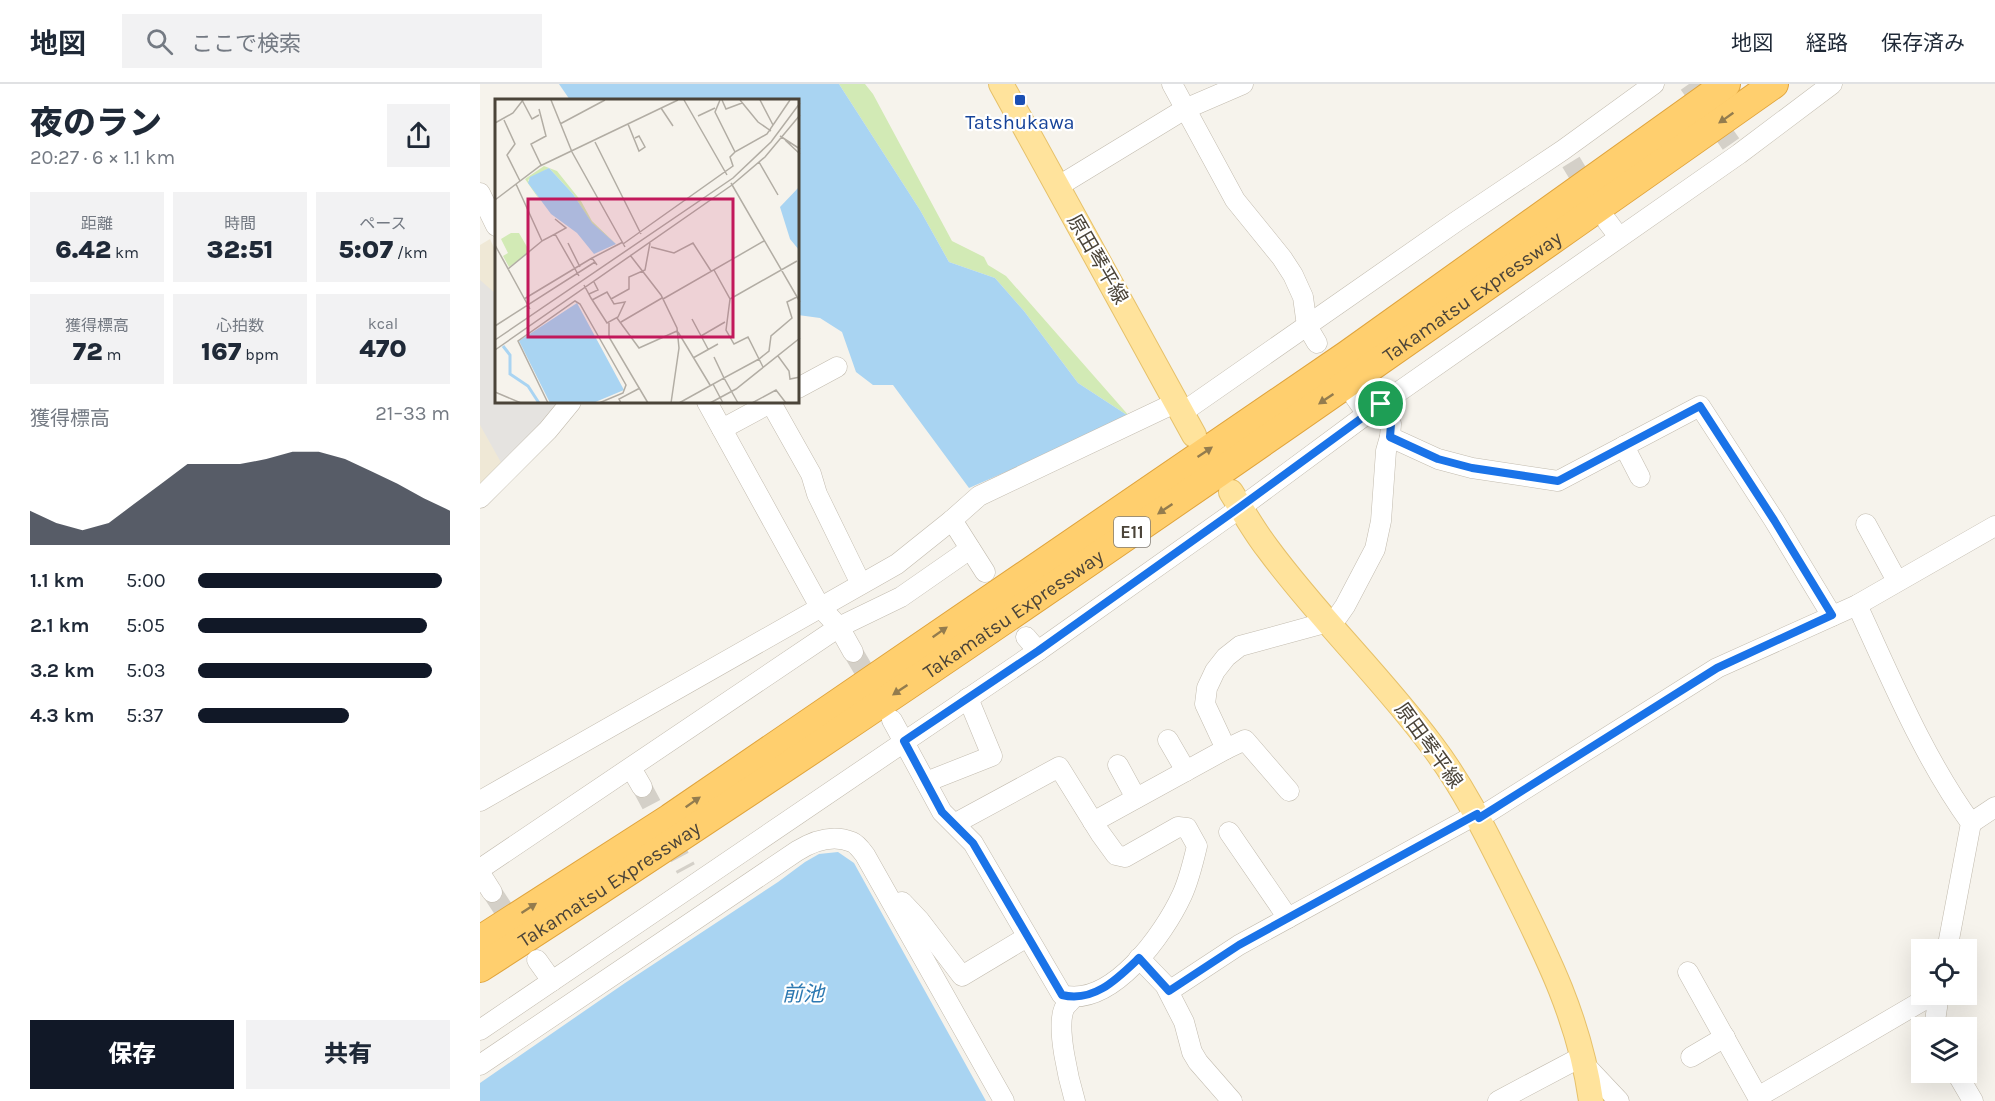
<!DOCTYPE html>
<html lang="ja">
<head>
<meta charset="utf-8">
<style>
  :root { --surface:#fff; --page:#f2f2f3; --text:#1f2937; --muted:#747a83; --line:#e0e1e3; --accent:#111827 }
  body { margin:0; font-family:Karla,"Noto Sans JP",sans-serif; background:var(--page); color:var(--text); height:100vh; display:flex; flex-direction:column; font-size:22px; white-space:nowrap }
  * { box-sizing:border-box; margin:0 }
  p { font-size:20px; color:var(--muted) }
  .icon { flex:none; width:33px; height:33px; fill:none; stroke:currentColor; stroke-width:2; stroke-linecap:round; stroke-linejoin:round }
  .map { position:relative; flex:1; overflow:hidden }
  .side { display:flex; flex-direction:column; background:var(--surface); width:480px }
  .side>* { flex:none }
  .tools { position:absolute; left:1431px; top:855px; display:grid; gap:12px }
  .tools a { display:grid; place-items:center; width:66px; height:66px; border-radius:0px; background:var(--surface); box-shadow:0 6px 24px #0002; font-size:30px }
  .pin { position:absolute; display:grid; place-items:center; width:51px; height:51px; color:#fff; margin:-26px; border:3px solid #fff; border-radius:50%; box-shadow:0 2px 6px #0007 }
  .round { display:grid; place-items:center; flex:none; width:63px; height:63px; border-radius:0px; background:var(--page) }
  .head { display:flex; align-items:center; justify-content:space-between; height:102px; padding:0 30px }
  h1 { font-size:33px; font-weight:800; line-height:45px }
  .stats { display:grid; grid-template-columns:repeat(3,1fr); gap:9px; height:102px; padding:6px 30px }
  .stats div { display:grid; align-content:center; border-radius:0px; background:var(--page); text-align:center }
  .stats b { font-size:26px; font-weight:800 }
  .stats small { font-size:16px; font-weight:400 }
  .stats p { font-size:16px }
  .chart { height:168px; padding:12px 30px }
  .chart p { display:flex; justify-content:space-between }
  .chart svg { width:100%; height:108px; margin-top:6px; fill:var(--accent); opacity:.7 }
  .button { display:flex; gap:12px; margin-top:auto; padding:12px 30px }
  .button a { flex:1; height:69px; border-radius:0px; background:var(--accent); color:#fff; font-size:24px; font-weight:800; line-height:69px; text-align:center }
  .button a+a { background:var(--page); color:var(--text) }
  ul { padding:0 30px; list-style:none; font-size:20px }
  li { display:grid; grid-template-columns:96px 72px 1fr; align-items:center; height:45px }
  li i { height:15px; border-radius:8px; background:var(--accent) }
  header { display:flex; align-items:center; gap:36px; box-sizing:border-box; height:84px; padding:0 30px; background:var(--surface); border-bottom:2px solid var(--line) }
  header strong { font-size:28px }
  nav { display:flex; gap:33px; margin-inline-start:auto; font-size:21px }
  .search { width:420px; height:54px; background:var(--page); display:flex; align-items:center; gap:15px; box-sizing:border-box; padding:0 21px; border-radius:0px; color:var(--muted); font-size:22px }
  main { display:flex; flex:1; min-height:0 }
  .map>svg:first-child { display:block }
  .education { fill:#efe8d6 }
  .grass { fill:#d2eab5 }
  .parking { fill:#e5e3e0 }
  .water { fill:#a9d4f2 }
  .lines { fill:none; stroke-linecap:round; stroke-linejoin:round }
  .minor-tunnel { stroke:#d4d0c8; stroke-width:20; stroke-dasharray:20 10; stroke-linecap:butt }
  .minor-casing { stroke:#c2bbae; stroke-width:21 }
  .major-casing { stroke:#e6c16a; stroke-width:26 }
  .highway-casing { stroke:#e0a43c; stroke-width:30 }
  .minor { stroke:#fff; stroke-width:20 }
  .major { stroke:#ffe39c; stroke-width:24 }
  .highway { stroke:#ffcf6e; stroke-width:28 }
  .oneway { fill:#937c4e }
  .route-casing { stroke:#fff; stroke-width:12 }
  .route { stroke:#1a73e8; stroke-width:8 }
  .transit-dot { fill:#1a4fb4; stroke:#fff; stroke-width:2 }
  .labels { text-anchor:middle; stroke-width:4.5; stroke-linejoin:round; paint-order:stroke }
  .shield { fill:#fff; stroke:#817c74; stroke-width:1.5 }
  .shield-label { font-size:18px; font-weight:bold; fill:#4b4439 }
  .transit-label { font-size:20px; fill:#164399; stroke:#fff }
  .street-label { font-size:20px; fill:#4b4439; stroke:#fff }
  .water-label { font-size:21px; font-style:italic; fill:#2e7ab2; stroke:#fff }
  .inset-river { fill:none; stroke:#a9d4f2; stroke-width:3 }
  .inset-road { fill:none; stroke:#b2ada4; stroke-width:1.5 }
  .view { fill:#c2185b; fill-opacity:0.15; stroke:#c2185b; stroke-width:3 }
  .inset-edge { fill:none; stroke:#4b4439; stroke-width:3 }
</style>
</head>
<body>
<header>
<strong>地図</strong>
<div class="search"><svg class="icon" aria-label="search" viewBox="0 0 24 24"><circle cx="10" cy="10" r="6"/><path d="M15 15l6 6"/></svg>ここで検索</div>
<nav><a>地図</a><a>経路</a><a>保存済み</a></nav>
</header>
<main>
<section class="side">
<div class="head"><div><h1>夜のラン</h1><p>20:27 · 6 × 1.1 km</p></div><a class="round"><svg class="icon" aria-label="share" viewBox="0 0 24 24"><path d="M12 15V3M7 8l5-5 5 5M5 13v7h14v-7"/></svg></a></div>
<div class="stats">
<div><p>距離</p><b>6.42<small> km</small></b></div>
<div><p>時間</p><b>32:51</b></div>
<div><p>ペース</p><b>5:07<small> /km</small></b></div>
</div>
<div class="stats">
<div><p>獲得標高</p><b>72<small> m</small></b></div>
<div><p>心拍数</p><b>167<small> bpm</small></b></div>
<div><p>kcal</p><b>470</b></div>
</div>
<div class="chart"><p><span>獲得標高</span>21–33 m</p>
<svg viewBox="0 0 160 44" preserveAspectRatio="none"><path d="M0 44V30L10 35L20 38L30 35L40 27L50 19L60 11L70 11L80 11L90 9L100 6L110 6L120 9L130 14L140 19L150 25L160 30V44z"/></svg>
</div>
<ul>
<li><b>1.1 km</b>5:00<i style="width:97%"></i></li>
<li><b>2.1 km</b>5:05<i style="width:91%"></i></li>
<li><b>3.2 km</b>5:03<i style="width:93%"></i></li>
<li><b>4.3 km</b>5:37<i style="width:60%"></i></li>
</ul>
<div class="button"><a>保存</a><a>共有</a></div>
</section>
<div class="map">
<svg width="1515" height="1017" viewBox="0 0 1515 1017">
  <rect width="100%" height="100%" fill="#f6f3ec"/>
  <polygon class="education" points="10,155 16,168 16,318 94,318 0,409 0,161"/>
  <polygon class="grass" points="359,0 385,0 393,10 472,157 504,173 508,181 526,192 650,333 598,299 544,227 515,194 469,178 440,126"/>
  <polygon class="parking" points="0,196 16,210 16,318 84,318 23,382 0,341"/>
  <g class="water">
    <polygon points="79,0 359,0 440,126 469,178 515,194 544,227 598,299 650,333 489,404 413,301 393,301 376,288 362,248 340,234 318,231 318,16 90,16"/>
    <polygon points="358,768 374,779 506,1017 0,1017 0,999 145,899 298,798 325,778 339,770"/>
  </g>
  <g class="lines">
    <g class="minor-tunnel">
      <polyline points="1209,0 1251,60"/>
      <polyline points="1091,78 1111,111"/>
      <polyline points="373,568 396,607"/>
      <polyline points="162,703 206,785"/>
      <polyline points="12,808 37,846"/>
    </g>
    <g class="minor-casing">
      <g id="minor">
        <polyline points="692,0 755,116 802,174 813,191 823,213 827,242 837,259"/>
        <polyline points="577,103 705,25 763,0"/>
        <polyline points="0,109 16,142"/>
        <polyline points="1127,137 1139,153"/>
        <polyline points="318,304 357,283"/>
        <polyline points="875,313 887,330"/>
        <polyline points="227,318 340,523 359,543 373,568"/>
        <polyline points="291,319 331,390 337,410 381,500"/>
        <polyline points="703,328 977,137 1083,66 1174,0"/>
        <polyline points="242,345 292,318"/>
        <polyline points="910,353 958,375 992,384 1078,397 1220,322 1294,436 1352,532"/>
        <polyline points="1144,362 1160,393"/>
        <polyline points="0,414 68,346 91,318"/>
        <polyline points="1386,440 1417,497"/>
        <polyline points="505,488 472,436 499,412 697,318"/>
        <path d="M1377,521c34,73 66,152 114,218l-24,127"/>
        <polyline points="546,553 558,567"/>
        <path d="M412,636l50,92 31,31 89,152c50,13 102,-61 120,-100 7,-15 11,-32 15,-49l-10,-18 -9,-1 -53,30 -9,-2 -16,-22 -41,-66 -105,57"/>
        <polyline points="688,656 706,687"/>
        <polyline points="746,665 765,656 809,707"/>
        <polyline points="638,681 656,714"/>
        <polyline points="151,684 162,703"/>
        <polyline points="446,698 512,672 488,614"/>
        <polyline points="0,717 417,480 472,436"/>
        <polyline points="999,734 1237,584 1377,521 1515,442"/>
        <polyline points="613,738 746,665 725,620 727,604 735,587 746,573 760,562 848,538 858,532 865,522 895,465 901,437 906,367 910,353 911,340 901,320"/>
        <polyline points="1491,739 1515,723"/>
        <polyline points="749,748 808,834"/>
        <polyline points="0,785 359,543 421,513 490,465"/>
        <polyline points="0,789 12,808"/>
        <polyline points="418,819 422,818 440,837 482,892 547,853"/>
        <polyline points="659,874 685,901 704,938 712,968 718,978 752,1017"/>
        <polyline points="57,876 72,897"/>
        <polyline points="1208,888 1280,1017"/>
        <polyline points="689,907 759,861 997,730"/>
        <path d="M593,914c-2,3 -8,8 -9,11 -8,19 5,72 11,92"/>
        <polyline points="1454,944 1459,910"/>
        <polyline points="0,946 558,567 760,424 887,330 1259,70 1352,0"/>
        <polyline points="1211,973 1245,953"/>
        <path d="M0,981l317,-214c16,-10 36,-17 55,-9 5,2 10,9 13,13l139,246"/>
        <polyline points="1106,982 1139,1017"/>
        <polyline points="1476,988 1493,1017"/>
        <polyline points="1278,1013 1454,910"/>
        <polyline points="1018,1017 1103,972"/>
      </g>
    </g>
    <g class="major-casing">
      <g id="major">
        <polyline points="521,0 714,351"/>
        <path d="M751,408c12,19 23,39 37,57 50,68 112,127 163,195 32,42 55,89 79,137 36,72 70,139 81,220"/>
      </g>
    </g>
    <g class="highway-casing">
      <g id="highway">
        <polyline points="0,856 190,734 867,271 1246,0"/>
        <path id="s1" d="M0,884c439,-283 867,-583 1294,-884"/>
      </g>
    </g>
    <use href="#minor" class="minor"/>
    <use href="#major" class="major"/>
    <use href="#highway" class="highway"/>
  </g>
  <defs><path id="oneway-solid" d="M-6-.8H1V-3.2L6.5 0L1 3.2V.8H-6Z" transform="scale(1.5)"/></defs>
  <g class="oneway">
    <use href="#oneway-solid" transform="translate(1246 34) rotate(145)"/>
    <use href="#oneway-solid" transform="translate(846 315) rotate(146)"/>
    <use href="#oneway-solid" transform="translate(725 368) rotate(-34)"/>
    <use href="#oneway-solid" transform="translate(685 425) rotate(146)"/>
    <use href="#oneway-solid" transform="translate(460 548) rotate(-35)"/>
    <use href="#oneway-solid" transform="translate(420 606) rotate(146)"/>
    <use href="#oneway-solid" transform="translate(213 718) rotate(-35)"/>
    <use href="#oneway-solid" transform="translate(49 824) rotate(-33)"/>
  </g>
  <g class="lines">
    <g class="route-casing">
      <path id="route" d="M901,320l10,20 -1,13 48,22 34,9 86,13 142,-75 74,114 58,95 -115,53 -238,150 -2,-4 -238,131 -70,46 -30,-33c-21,20 -45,45 -77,37l-89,-152 -31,-31 -38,-71 134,-90 202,-144z"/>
    </g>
    <use href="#route" class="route"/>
  </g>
  <rect class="transit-dot" x="534" y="10" width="12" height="12" rx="3"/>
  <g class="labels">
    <rect class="shield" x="634" y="433" width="36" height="30" rx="4.5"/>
    <g class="shield-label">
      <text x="652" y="454">E11</text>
    </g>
    <g class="transit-label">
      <text x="540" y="45">Tatshukawa</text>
    </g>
    <g class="street-label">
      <text transform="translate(618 175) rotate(60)" y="7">原田琴平線</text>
      <text dy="7" stroke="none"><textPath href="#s1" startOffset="1198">Takamatsu Expressway</textPath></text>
      <text dy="7" stroke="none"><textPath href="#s1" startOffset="640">Takamatsu Expressway</textPath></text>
      <text transform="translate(949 661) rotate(54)" y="7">原田琴平線</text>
      <text dy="7" stroke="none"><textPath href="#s1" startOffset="154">Takamatsu Expressway</textPath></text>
    </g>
    <g class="water-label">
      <text x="323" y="917">前池</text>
    </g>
  </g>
  <g transform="translate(15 15)">
    <rect width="304" height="304" fill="#f6f3ec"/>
    <path d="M49,67l13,5 24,30 11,20 24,23 -24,-20 -19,-30 -24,-26 -21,12 13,22 -16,-23zM16,134h8l11,19 -21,15 -6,-11 5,-3 -7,-14z" fill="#d2eab5"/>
    <path d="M54,69l24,26 19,29 24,21 -22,10 -17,-21 -26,-19 -23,-31 2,-6zM304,88v63l-9,-11 -10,-32zM82,204l47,87 -31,13h-43l-31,-62z" fill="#a9d4f2"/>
    <path class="inset-river" d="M8,247l7,9v19l18,12 11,17"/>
    <path class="inset-road" d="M27,1l10,19 7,-4M56,1l21,52 53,95M189,1l43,75M225,1l-5,12 20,40 32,-18 23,-34M227,1l4,9 16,-6M245,1l18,22 13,9M265,1l13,25M166,9l12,18M44,10l7,27 -15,8 10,21M203,17l17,-8M9,21l11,24 -8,11 13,26M0,24l18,-10 10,-13M65,25l45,-24M133,25l11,27 6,-4 -6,-11 -4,2M285,37l20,13M290,41l15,14M100,43l46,92M264,63l19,33M236,84l69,119M21,85l26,57 13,-7 24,42M0,101l45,-34 138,-66M60,135l11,-6 -11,-9M73,144l12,24M128,145l110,-78 -3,-9 5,-5M0,146l35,64M156,148l23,6 19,-10 18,28M135,156l31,40 16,33 2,20 -8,55M102,166l-5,-7 31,-16M13,170l34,-28M219,171l16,29 -4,31 8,14 14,-7 15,30M89,186l7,13 16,25 11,-6 7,-15 -11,2 -7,-12 -15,8M94,195l9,-4 -4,-8M29,200l68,-41M116,200l18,-10v-12l16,-7 5,-27M168,200l101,-58M235,200l67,-38M122,219l22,30 38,-17M197,220l16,30M126,223l41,-24M114,224v14l39,66M0,227l100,-64M183,233l32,53M206,237l24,-14M0,241l238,-162 38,-36 29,-39M0,251l237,-165 33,-28 35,-42M283,257l11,15 1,8 10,-2M219,258l10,21 35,-19 10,-8 2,-15 21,-18 -5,-16 10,-5M198,259l25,-14M218,285l10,19M0,293l26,11M53,304l-30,-62 57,-40 5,3 46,81 -3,8 -24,10M126,304l-2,-4 21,-11M184,304l45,-25 14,25M215,304l26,-14 64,-51M257,304l24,-13 10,13"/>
    <path class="view" d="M33,100h205v138h-205z"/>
    <rect width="304" height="304" class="inset-edge"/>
  </g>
</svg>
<div class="tools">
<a><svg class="icon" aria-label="locate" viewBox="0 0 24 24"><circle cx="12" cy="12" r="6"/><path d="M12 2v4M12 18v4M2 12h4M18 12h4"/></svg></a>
<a><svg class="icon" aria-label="layers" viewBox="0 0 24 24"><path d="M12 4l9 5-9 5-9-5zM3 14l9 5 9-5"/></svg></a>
</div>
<div class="pin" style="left:901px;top:320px;background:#1e9e55"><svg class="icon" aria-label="arrive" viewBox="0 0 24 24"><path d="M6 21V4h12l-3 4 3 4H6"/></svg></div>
</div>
</main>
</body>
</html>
